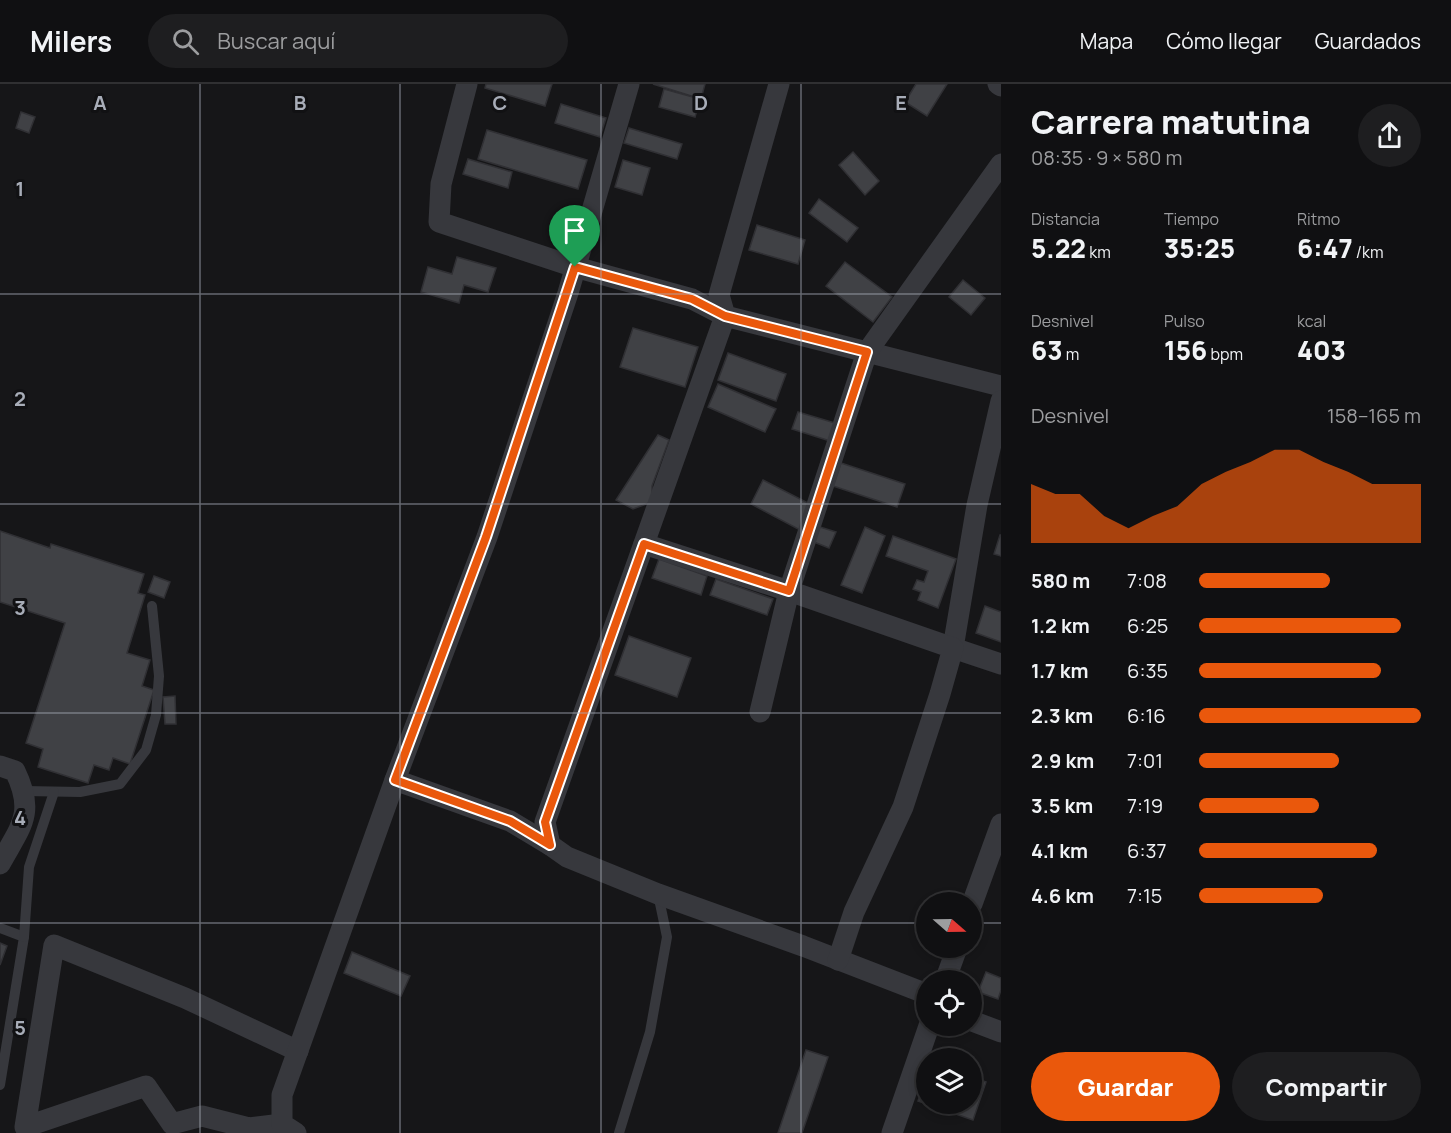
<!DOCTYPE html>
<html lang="es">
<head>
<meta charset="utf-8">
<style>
  :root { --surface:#101012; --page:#1e1e20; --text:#f1f3f6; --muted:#9c9d9f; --line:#303032; --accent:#ea580c }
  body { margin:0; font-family:Manrope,sans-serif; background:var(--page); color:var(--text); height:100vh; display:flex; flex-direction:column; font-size:22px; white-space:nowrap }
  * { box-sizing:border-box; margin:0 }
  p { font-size:20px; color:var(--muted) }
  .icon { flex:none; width:33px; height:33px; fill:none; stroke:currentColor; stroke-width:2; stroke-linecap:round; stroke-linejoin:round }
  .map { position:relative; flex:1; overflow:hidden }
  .drawer { display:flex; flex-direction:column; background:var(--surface); width:450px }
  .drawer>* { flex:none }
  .needle { width:39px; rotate:110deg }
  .fabs { position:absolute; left:916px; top:808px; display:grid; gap:12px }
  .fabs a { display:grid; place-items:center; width:66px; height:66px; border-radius:50%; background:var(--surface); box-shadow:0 3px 9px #0003,0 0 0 2px var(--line); font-size:30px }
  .pin { position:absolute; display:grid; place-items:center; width:51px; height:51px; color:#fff; margin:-62px -26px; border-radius:50% 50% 50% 0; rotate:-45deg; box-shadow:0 0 6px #0007 }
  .pin .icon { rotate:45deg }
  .round { display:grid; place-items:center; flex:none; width:63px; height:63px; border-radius:32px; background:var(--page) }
  .headline { display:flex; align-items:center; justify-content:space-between; height:102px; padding:0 30px }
  h1 { font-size:33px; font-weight:800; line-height:45px }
  .figures { display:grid; grid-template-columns:repeat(3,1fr); gap:9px; height:102px; padding:6px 30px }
  .figures div { display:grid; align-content:center }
  .figures b { font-size:26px; font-weight:800 }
  .figures small { font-size:16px; font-weight:400 }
  .figures p { font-size:16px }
  .chart { height:168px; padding:12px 30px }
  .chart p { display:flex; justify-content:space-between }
  .chart svg { width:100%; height:108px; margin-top:6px; fill:var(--accent); opacity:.7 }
  .primary-button { display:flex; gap:12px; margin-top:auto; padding:12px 30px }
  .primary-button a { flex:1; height:69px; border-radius:36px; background:var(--accent); color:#fff; font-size:24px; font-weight:800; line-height:69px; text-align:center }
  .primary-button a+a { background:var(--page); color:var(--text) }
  ul { padding:0 30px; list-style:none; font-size:20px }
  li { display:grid; grid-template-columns:96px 72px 1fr; align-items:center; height:45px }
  li i { height:15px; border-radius:8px; background:var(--accent) }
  header { display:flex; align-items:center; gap:36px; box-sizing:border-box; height:84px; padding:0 30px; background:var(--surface); border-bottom:2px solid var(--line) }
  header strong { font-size:28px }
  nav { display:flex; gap:33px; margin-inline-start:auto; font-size:21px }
  .search { width:420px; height:54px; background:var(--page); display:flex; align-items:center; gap:15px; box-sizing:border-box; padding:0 21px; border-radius:33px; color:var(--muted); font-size:22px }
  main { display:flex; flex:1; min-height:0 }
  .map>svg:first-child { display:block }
  .building { fill:#404145; stroke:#303034; stroke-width:1.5 }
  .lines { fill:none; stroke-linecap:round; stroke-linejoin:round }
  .lane { stroke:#37383d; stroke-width:10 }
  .street { stroke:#37383d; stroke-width:21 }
  .route-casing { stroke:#fff; stroke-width:12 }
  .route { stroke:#ea580c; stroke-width:8 }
  .grid { fill:none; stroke:#a8adb8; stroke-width:1.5; stroke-opacity:0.55 }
  .grid-label { font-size:20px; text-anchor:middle; font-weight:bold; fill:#a8adb8; stroke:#111113; stroke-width:6; stroke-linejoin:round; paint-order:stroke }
</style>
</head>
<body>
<header>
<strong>Milers</strong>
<div class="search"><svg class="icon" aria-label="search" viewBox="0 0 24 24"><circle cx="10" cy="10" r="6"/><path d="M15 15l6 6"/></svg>Buscar aquí</div>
<nav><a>Mapa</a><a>Cómo llegar</a><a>Guardados</a></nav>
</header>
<main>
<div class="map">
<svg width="1001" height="1049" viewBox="0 0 1001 1049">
  <rect width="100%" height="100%" fill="#161618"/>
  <g class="building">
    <polygon points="486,0 552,0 545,22 485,4"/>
    <polygon points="653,0 705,0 701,15"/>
    <polygon points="916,0 947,0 927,32 905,18"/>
    <polygon points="664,5 700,15 695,33 659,23"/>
    <polygon points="561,20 606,34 600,53 555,39"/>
    <polygon points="21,28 35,33 29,49 16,44"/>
    <polygon points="629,44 682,60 677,75 624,59"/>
    <polygon points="487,46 587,76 578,105 478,75"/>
    <polygon points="853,68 879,97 865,111 839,81"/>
    <polygon points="468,75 512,88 508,104 463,90"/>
    <polygon points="623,76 650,84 642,111 615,103"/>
    <polygon points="819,115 858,144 847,158 809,129"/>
    <polygon points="757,141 805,156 798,180 749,166"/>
    <polygon points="457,173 496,184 488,208 464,201 459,219 421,208 428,183 452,190"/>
    <polygon points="845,178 892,213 873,238 826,202"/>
    <polygon points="963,196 985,214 971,231 949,213"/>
    <polygon points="633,244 698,263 685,303 620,283"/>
    <polygon points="728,269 786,290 776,317 718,296"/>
    <polygon points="718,300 776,325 765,348 708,323"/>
    <polygon points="798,328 835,339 830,357 792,345"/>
    <polygon points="658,351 669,356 652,402 652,418 633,425 616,416"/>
    <polygon points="841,379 905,400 897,423 833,402"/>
    <polygon points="763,396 812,421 800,446 751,420"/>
    <polygon points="820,443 836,448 829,464 814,458"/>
    <polygon points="865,443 885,452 862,509 841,501"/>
    <polygon points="0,447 50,464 51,460 144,490 138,509 145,511 127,569 150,576 142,602 154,606 130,680 113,674 109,686 94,681 88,699 38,683 43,665 26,659 65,539 0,518"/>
    <polygon points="1000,451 1001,451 1001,472 994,470"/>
    <polygon points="893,452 956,475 938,524 918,516 921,508 913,505 917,496 924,498 928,487 886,472"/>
    <polygon points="659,475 707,492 701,511 652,494"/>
    <polygon points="154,492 170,498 164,514 148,508"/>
    <polygon points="716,495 773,515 767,531 710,511"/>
    <polygon points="985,522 1001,528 1001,558 976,549"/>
    <polygon points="629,552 691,574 677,613 615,591"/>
    <polygon points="175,612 176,640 165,640 163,613"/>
    <polygon points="0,859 7,862 0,881"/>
    <polygon points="352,868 410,892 401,912 344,889"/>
    <polygon points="986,888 1001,894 1001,906 998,915 978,908"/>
    <polygon points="806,966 828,973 802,1049 778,1049"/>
    <polygon points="927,992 927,1020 918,1017"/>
    <polygon points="972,993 986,998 973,1036 927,1020 972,1020"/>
  </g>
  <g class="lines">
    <g class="lane">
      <polyline points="25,707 80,708 120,700 146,666 156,631 159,592 152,522"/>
      <polyline points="0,844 24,853 0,1001"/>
      <polyline points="24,853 29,783 54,708"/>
      <polyline points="619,1049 650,948 667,853 658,810"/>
    </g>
    <g class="street">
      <polyline points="467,0 441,100 439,138 575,183 692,215 725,232 545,738 550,761 567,773 658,810 803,862 927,910"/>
      <polyline points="779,0 719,211 725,232 1001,302"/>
      <polyline points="998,0 1001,2"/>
      <polyline points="1001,317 977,421 953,564 1001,580"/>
      <polyline points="644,460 789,507 953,564 940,610 903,723 854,828 838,876"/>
      <polyline points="760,628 789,507 867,268 1001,80"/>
      <path d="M0,682l15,5c21,43 5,56 -15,93"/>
      <polyline points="550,761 510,737 395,696 487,453 568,209 629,0"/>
      <polyline points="972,820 1001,740"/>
      <polyline points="945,897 957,864"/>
      <polyline points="972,937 1001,948"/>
      <polyline points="282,1040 249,1044 202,1032 172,1040 146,1002 25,1043 54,861 185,914 298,967"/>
      <polyline points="296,1049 282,1040 282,1011 395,696"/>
      <polyline points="892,1049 929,942"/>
    </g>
  </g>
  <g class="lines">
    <g class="route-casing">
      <polygon id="route" points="575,183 692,215 725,232 867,268 789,507 644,460 545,738 550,761 510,737 395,696 486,453"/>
    </g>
    <use href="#route" class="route"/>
  </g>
  <path class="grid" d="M200,0v1049M400,0v1049M601,0v1049M801,0v1049M0,210h1001M0,420h1001M0,629h1001M0,839h927M972,839h29"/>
  <g class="grid-label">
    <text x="100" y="26">A</text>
    <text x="300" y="26">B</text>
    <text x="500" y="26">C</text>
    <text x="701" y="26">D</text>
    <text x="901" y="26">E</text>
    <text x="20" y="112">1</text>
    <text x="20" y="322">2</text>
    <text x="20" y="531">3</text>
    <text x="20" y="741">4</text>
    <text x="20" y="951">5</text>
  </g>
</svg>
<div class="fabs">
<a><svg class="needle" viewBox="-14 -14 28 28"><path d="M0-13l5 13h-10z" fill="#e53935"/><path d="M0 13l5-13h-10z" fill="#9c9d9f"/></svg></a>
<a><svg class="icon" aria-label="locate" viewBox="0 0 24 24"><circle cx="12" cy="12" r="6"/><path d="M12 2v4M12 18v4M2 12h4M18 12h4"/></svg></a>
<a><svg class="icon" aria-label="layers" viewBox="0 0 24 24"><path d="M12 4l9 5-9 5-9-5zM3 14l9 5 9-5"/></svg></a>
</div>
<div class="pin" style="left:575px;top:183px;background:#1e9e55"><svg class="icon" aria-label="arrive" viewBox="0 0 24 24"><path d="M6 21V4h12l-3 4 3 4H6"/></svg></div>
</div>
<section class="drawer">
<div class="headline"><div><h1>Carrera matutina</h1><p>08:35 · 9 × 580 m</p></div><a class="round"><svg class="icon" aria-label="share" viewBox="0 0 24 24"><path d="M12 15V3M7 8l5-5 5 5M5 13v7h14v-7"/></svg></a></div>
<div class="figures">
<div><p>Distancia</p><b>5.22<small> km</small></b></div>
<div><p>Tiempo</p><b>35:25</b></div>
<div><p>Ritmo</p><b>6:47<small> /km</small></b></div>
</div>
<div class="figures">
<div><p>Desnivel</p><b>63<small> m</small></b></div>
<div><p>Pulso</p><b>156<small> bpm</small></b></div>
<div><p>kcal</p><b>403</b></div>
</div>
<div class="chart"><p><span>Desnivel</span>158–165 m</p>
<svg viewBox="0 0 160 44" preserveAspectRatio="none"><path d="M0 44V20L10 24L20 24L30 33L40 38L50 33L60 29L70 20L80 15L90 11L100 6L110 6L120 11L130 15L140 20L150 20L160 20V44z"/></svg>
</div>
<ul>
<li><b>580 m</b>7:08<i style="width:59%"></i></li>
<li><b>1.2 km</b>6:25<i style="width:91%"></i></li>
<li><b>1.7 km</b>6:35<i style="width:82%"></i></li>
<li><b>2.3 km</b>6:16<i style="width:100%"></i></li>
<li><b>2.9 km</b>7:01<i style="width:63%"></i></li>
<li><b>3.5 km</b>7:19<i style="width:54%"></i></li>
<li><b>4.1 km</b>6:37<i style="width:80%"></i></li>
<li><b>4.6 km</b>7:15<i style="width:56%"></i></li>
</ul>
<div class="primary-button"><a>Guardar</a><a>Compartir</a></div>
</section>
</main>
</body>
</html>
